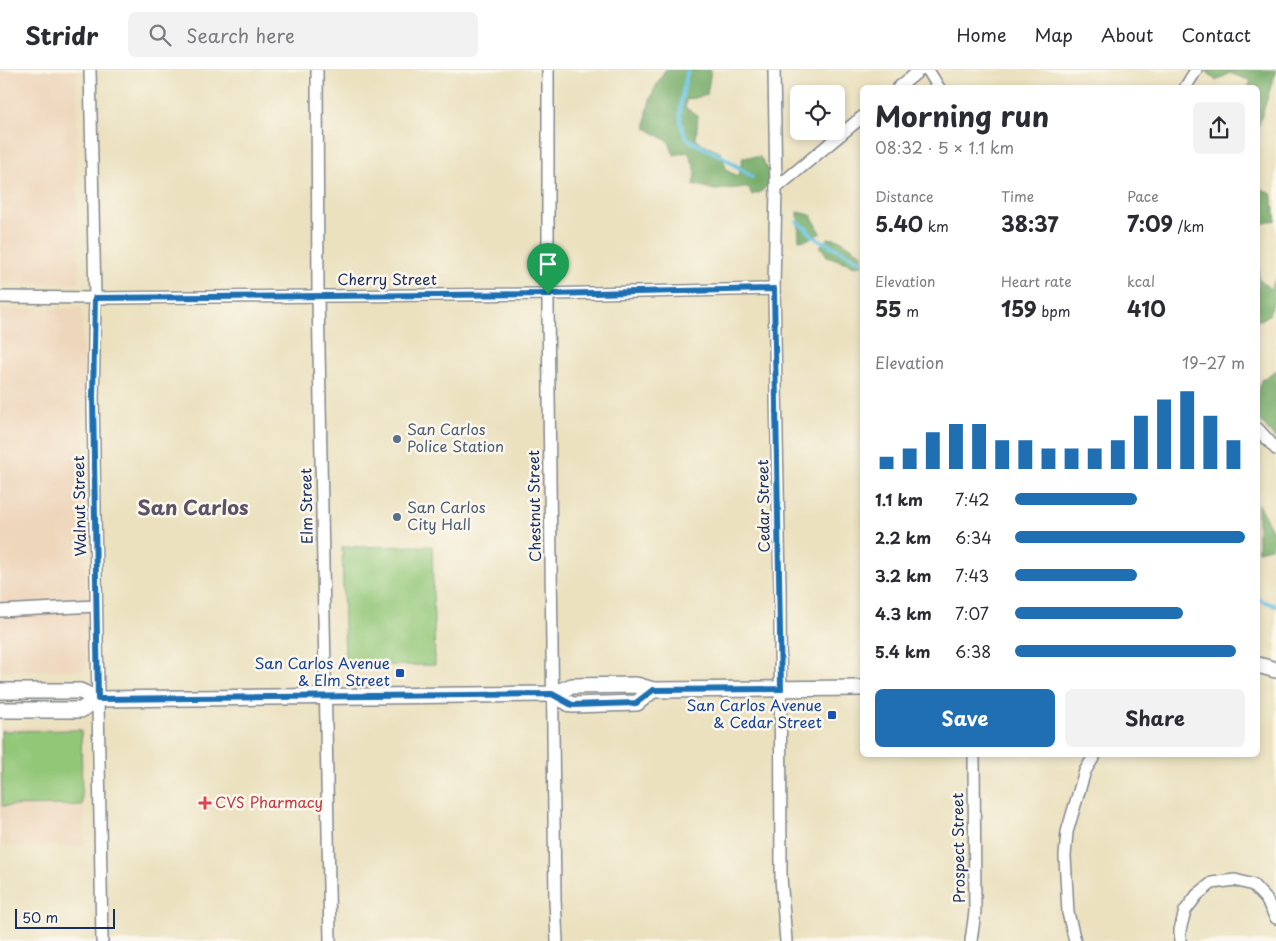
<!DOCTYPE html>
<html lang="en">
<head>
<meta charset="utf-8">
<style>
  :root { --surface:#fff; --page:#f2f2f3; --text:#2b2b33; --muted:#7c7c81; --line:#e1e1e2; --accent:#1f6fb2 }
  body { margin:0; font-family:"Playpen Sans",sans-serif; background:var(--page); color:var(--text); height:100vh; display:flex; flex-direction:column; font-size:19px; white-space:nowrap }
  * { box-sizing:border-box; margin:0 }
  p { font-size:16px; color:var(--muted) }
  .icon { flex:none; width:28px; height:28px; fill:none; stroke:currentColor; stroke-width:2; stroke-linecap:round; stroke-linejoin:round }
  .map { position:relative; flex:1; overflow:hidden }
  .sheet { position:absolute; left:860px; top:15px; width:400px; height:672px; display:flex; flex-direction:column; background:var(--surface); border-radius:8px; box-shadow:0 2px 8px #0003 }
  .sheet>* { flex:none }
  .tools { position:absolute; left:790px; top:15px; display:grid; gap:10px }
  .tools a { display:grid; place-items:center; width:55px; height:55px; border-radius:8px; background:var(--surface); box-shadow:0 2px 8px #0003; font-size:25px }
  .scale { position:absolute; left:15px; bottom:12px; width:100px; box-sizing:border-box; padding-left:5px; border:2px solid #1b2f5e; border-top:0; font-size:14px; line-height:18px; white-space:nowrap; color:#1b2f5e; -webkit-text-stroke:4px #fbf7ec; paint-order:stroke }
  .pin { position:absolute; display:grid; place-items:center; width:42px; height:42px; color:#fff; margin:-51px -21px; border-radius:50% 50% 50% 0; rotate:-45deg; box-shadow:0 0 5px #0007 }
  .pin .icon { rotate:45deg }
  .round { display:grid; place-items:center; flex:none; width:52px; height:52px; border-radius:8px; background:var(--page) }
  .overview { display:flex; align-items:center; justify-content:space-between; height:85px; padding:0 15px }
  h1 { font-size:28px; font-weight:700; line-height:38px }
  .metrics { display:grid; grid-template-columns:repeat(3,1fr); gap:8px; height:85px; padding:5px 15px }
  .metrics div { display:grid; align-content:center }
  .metrics b { font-size:21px; font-weight:700 }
  .metrics small { font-size:14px; font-weight:400 }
  .metrics p { font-size:14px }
  .chart { height:140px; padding:10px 15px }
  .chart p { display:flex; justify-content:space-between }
  .chart svg { width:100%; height:90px; margin-top:5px; stroke:var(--accent); stroke-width:6 }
  .cta { display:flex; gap:10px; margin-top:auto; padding:10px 15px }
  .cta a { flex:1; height:58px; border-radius:8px; background:var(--accent); color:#fff; font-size:20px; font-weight:700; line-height:58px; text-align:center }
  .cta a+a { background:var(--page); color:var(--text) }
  ul { padding:0 15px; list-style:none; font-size:16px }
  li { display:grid; grid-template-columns:80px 60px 1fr; align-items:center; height:38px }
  li i { height:12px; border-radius:6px; background:var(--accent) }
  header { display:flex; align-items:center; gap:30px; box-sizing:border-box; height:70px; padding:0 25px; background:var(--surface); border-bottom:1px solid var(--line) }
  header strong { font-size:24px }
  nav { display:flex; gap:28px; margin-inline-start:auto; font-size:18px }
  .search { width:350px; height:45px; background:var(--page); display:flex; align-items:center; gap:12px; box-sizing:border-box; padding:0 18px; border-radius:8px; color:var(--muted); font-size:19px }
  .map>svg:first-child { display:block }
  .built { fill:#eed6bb }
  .green { fill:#93c778; stroke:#577b6b }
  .forest { fill:#76ac68; stroke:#486e63 }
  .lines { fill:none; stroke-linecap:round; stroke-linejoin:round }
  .stream { stroke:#67c4e5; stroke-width:4 }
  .street-casing { stroke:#83888e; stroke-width:14 }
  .secondary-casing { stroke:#83888e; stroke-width:18 }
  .street { stroke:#fff; stroke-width:11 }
  .secondary { stroke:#fff; stroke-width:15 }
  .route-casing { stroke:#fff; stroke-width:10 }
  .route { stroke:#1f6fb2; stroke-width:6 }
  .service-dot { fill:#5c6f8a; stroke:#fbf7ec; stroke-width:2 }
  .transit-dot { fill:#1a4fb4; stroke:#fbf7ec; stroke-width:2 }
  .health-dot { fill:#e0444e; stroke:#fbf7ec; stroke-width:2 }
  .labels { text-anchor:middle; stroke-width:5; stroke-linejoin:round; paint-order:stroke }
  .street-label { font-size:15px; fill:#1b2f5e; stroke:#fbf7ec }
  .service-label { font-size:15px; fill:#4e5e75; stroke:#fbf7ec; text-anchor:start }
  .transit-label { font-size:15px; fill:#164399; stroke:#fbf7ec; text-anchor:end }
  .health-label { font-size:15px; fill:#be3a42; stroke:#fbf7ec; text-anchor:start }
  .district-label { font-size:20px; font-weight:bold; fill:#5b5466; stroke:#fbf7ec }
</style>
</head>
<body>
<header>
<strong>Stridr</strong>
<div class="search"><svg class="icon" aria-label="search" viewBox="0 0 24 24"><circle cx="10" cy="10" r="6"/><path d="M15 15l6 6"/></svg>Search here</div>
<nav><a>Home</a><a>Map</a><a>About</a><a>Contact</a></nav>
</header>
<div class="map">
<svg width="1276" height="871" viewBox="0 0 1276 871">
  <rect width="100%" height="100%" fill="#fbf7ec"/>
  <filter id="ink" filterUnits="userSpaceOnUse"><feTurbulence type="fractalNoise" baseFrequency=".02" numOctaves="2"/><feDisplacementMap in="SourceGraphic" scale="10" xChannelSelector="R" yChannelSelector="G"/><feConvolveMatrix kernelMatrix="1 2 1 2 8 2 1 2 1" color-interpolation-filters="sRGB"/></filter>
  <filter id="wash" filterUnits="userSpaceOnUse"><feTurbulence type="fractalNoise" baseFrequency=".0096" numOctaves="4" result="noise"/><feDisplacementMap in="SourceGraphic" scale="20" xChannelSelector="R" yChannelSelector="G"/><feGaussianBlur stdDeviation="1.12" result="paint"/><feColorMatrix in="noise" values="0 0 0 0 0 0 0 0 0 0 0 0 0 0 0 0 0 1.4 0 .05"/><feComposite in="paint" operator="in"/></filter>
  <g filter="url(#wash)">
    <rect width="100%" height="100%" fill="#ebe1bf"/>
    <g class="built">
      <polygon points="0,0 76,0 79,213 0,214"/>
      <polygon points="82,238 86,600 0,601 0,239"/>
      <polygon points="0,657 83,657 85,776 0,776"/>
    </g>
    <g class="green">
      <polygon points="432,476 435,595 345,596 342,477"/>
      <polygon points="81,660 82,735 2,736 1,661"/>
    </g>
    <g class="forest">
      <path d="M665,0h46l-4,25 -21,5 -1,8 13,7 -2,25 25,13 6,18 11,5 5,-19h17l9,13v14l-8,8 -9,3 -4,-8 -33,3 -22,-6 3,-13 -8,-19 -14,3 -5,-13 -23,-14c-1,-23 8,-39 19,-58z"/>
      <polygon points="1205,0 1276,0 1258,58 1258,18 1248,17 1251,11 1230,3 1216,11"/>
      <polygon points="1258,117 1271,123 1276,150 1258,155"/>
      <polygon points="798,142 811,145 821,163 806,170 799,170"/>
      <polygon points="828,168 840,170 862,184 862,195 855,196 827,186 820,176"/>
      <polygon points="1258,177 1258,208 1270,219 1276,209 1276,231 1274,231 1269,245 1258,251"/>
      <polygon points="1276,300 1276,370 1258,348 1258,319 1262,310"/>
      <polygon points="1258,434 1275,465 1271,478 1258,481"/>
    </g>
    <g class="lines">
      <g class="stream">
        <path d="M688,0c-5,19 -16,58 3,71 11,7 24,11 35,18 9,6 18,12 26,18"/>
        <polyline points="797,152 806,158 812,166 862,192"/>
        <polyline points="1258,529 1276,536"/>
      </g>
    </g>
  </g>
  <g filter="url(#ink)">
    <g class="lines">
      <g class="street-casing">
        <g id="street">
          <polyline points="90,0 95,228 93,327 102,871"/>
          <polyline points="317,0 318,225 330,871"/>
          <polyline points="548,0 548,239 555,830 557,871"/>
          <polyline points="774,0 776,118 774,219 780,517 781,807 786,871"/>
          <polyline points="928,0 939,18"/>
          <polyline points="898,18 920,0"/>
          <polyline points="1185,18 1196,0"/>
          <polyline points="776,118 862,47"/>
          <polyline points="0,227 95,228 548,224 774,219"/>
          <polyline points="1258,359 1276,379"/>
          <polyline points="0,541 96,536"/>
          <polyline points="971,871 975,842 974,685"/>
          <polyline points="1075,871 1068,843 1065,786 1067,762 1085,701 1095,685"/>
          <polyline points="1180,871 1180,860 1185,841 1197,825 1212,813 1235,810 1253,815 1266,829 1276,848"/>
        </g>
      </g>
      <g class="secondary-casing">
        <g id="secondary">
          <polyline points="1258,595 1276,600"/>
          <polyline points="0,621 80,621 98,629 552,624 572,616 636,615 653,620 862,618"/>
          <polyline points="552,624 572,635 637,633 653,620"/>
          <polyline points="0,640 81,640 98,629"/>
        </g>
      </g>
      <use href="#street" class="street"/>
      <use href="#secondary" class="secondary"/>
    </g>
  </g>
  <g class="lines" filter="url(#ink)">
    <g class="route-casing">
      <polygon id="route" points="774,219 781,619 653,620 636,633 572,635 552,624 98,629 93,327 95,228 548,224"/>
    </g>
    <use href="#route" class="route"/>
  </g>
  <g class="service-dot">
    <circle cx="397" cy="369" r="5"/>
    <circle cx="397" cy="447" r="5"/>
  </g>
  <g class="transit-dot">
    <rect x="395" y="598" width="10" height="10" rx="2.5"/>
    <rect x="827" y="640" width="10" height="10" rx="2.5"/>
  </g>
  <path class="health-dot" d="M202.5 725.5h5v5h5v5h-5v5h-5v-5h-5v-5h5z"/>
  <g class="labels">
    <g class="street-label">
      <text x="387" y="215">Cherry Street</text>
      <text transform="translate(80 436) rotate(-91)" y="5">Walnut Street</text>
      <text transform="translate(307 436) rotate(-91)" y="5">Elm Street</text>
      <text transform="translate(535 436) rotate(-91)" y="5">Chestnut Street</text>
      <text transform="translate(764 436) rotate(-91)" y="5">Cedar Street</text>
      <text transform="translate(959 778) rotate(-91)" y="5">Prospect Street</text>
    </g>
    <g class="service-label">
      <text x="407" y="365">San Carlos<tspan x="407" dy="17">Police Station</tspan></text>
      <text x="407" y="443">San Carlos<tspan x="407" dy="17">City Hall</tspan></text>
    </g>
    <g class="transit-label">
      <text x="390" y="599">San Carlos Avenue<tspan x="390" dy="17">&amp; Elm Street</tspan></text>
      <text x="822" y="641">San Carlos Avenue<tspan x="822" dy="17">&amp; Cedar Street</tspan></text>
    </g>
    <g class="health-label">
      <text x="215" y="738">CVS Pharmacy</text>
    </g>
    <g class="district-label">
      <text x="193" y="445">San Carlos</text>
    </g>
  </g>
</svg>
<div class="tools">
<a><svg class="icon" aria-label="locate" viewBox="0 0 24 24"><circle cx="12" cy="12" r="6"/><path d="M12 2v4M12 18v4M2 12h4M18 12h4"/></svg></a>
</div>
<div class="scale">50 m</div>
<div class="pin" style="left:548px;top:224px;background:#1e9e55"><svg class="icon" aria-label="arrive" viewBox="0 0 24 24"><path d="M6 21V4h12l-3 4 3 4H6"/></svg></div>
<section class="sheet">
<div class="overview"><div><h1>Morning run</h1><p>08:32 · 5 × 1.1 km</p></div><a class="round"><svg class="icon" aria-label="share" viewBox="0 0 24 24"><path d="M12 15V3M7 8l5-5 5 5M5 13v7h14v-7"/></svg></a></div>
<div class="metrics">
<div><p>Distance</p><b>5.40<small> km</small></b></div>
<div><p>Time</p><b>38:37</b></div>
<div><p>Pace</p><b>7:09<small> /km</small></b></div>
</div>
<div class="metrics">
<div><p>Elevation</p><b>55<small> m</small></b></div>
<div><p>Heart rate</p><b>159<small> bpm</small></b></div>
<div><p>kcal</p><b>410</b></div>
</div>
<div class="chart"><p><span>Elevation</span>19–27 m</p>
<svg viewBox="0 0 160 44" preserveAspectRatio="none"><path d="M5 44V38M15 44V34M25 44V26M35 44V22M45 44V22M55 44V30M65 44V30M75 44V34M85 44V34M95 44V34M105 44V30M115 44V18M125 44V10M135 44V6M145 44V18M155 44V30"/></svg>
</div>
<ul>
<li><b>1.1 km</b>7:42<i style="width:53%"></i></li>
<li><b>2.2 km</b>6:34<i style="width:100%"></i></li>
<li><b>3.2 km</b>7:43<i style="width:53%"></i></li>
<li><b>4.3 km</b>7:07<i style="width:73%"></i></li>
<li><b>5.4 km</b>6:38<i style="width:96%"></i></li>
</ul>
<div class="cta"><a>Save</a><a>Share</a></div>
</section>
</div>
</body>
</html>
